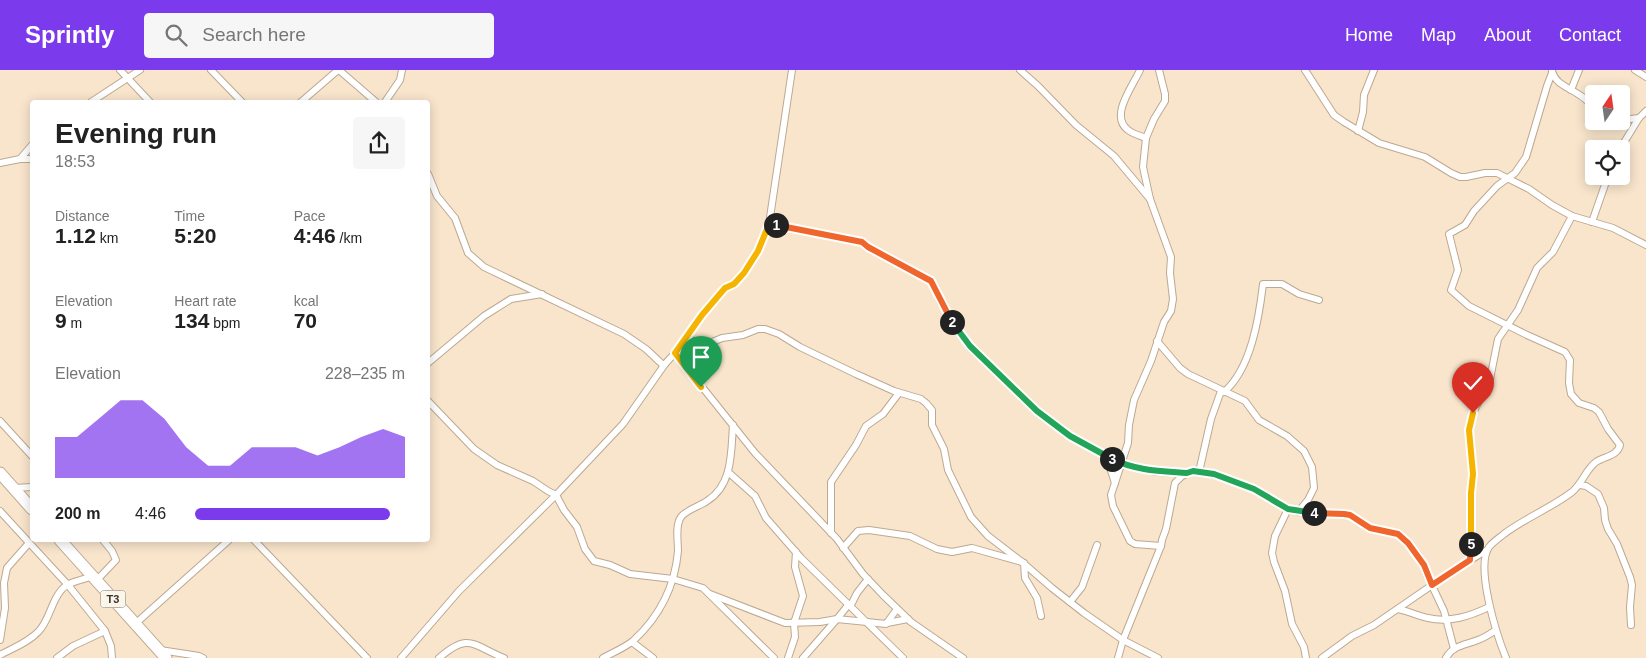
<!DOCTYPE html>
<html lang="en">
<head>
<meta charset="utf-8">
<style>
  :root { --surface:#fff; --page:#f6f6f6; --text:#222; --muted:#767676; --accent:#7c3aed }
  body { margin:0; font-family:Helvetica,sans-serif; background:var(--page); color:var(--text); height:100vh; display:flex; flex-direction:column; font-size:19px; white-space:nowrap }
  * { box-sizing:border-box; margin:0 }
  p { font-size:16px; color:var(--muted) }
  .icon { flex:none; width:28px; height:28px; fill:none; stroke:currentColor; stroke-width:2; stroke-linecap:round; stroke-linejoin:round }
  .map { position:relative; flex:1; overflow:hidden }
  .drawer { position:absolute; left:30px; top:30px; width:400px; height:442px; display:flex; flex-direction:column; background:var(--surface); border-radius:5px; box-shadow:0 2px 12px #0003 }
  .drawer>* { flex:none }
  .needle { width:32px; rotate:13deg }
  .tools { position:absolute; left:1585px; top:15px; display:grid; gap:10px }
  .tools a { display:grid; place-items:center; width:45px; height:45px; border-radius:5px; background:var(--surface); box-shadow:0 2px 12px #0003; font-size:25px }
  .pin { position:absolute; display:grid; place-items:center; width:42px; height:42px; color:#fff; margin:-51px -21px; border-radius:50% 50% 50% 0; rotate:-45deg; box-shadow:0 0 5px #0007 }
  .pin .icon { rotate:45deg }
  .km { position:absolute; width:25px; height:25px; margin:-12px; border-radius:50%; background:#222; color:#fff; font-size:14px; line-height:25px; text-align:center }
  .round { display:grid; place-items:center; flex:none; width:52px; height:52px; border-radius:5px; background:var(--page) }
  .headline { display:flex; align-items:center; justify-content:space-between; height:85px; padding:0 25px }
  h1 { font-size:28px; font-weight:800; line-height:38px }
  .figures { display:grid; grid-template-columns:repeat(3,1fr); gap:8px; height:85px; padding:5px 25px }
  .figures div { display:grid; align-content:center }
  .figures b { font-size:21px; font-weight:800 }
  .figures small { font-size:14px; font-weight:400 }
  .figures p { font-size:14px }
  .chart { height:140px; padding:10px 25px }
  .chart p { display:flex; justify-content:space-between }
  .chart svg { width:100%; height:90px; margin-top:5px; fill:var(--accent); opacity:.7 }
  ul { padding:0 25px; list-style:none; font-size:16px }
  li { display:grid; grid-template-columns:80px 60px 1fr; align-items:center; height:38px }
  li i { height:12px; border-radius:6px; background:var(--accent) }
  header { display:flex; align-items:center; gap:30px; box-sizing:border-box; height:70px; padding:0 25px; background:var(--accent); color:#fff }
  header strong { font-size:24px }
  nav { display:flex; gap:28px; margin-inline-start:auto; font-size:18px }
  .search { width:350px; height:45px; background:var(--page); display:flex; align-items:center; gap:12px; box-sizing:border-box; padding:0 18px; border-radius:5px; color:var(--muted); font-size:19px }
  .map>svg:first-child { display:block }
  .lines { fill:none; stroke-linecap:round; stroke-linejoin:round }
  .street-casing { stroke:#bca991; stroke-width:8 }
  .highway-casing { stroke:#bca991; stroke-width:13 }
  .street { stroke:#fff; stroke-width:6 }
  .highway { stroke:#fff; stroke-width:11 }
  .split-1-casing { stroke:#fff; stroke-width:10 }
  .split-2-casing { stroke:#fff; stroke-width:10 }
  .split-3-casing { stroke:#fff; stroke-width:10 }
  .split-4-casing { stroke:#fff; stroke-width:10 }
  .split-5-casing { stroke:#fff; stroke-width:10 }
  .split-6-casing { stroke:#fff; stroke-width:10 }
  .split-1 { stroke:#f5b400; stroke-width:6 }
  .split-2 { stroke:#f0652b; stroke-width:6 }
  .split-3 { stroke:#22a559; stroke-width:6 }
  .split-4 { stroke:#22a559; stroke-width:6 }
  .split-5 { stroke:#f0652b; stroke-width:6 }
  .split-6 { stroke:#f5b400; stroke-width:6 }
  .labels { text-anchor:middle; stroke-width:4; stroke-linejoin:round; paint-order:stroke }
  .shield { fill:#fcf5ea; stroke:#746d63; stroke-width:1 }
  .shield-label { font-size:11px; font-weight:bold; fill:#3a3329 }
</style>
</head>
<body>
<header>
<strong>Sprintly</strong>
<div class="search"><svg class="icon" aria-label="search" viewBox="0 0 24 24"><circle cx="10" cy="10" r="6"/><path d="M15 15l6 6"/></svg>Search here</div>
<nav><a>Home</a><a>Map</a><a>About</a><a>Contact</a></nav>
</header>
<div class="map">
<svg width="1646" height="588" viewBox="0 0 1646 588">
  <rect width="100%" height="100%" fill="#f9e5cc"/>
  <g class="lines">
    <g class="street-casing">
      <g id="street">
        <polyline points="120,0 150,32"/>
        <polyline points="211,0 242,32"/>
        <polyline points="339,0 376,32"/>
        <polyline points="1020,0 1038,16 1076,55 1114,86 1150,129"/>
        <path d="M1140,0c-7,16 -31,46 -12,60 5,4 13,6 18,8"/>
        <polyline points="1159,0 1165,24 1165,31 1154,49 1146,68 1143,97 1150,129 1171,187 1170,203 1173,229 1171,241 1164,252 1151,291 1134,330 1129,355 1128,373 1111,425 1113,436 1130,471 1135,474 1161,476"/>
        <polyline points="1305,0 1334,45 1344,52 1379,73 1425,87 1451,103 1460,107 1466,107 1485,103 1497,103 1529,119 1552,135 1572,146 1613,158 1646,175"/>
        <polyline points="1635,0 1646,7"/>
        <path d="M1552,1c4,14 16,16 26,23 6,3 11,9 16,13"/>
        <polyline points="1571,20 1579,0"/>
        <polyline points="91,32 140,0"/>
        <polyline points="301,32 338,0"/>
        <polyline points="385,32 400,10 402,0"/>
        <polyline points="1621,50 1639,48 1646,41"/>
        <polyline points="1358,61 1363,42 1364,25 1374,0"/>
        <polyline points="1620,79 1639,48"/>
        <polyline points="20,89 32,89"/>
        <polyline points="0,93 20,89 32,75"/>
        <polyline points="428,104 437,126 455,148 468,183 484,197 624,264 646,279 663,295 665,294"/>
        <polyline points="1592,152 1608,106"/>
        <polyline points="769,154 862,172 868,177 929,210 936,219 940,231 953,253 969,276 1037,341 1070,366 1123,394 1156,402 1187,403"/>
        <polyline points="686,268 705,275 722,268 743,265 758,259 765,259 779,264 800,277 856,304 894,321 921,329 926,333 932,340 932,355 944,379 948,400 971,447 988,466 1022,492"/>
        <polyline points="1157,271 1180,298 1188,304 1245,331 1259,350 1287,366 1304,381 1312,397 1314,418 1308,430 1298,442"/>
        <polyline points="675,283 755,383 837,469 863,504 883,525 911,552 963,588"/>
        <polyline points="428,293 484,246 511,229 542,224"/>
        <path d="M1224,322c27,-23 35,-74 39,-108h19l17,10 20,6"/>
        <polyline points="428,331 474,379 497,395 533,411 548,421 556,425 564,440 577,457 585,479 594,491 610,495 630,504 673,509 703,518 774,588"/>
        <polyline points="0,351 32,386"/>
        <polyline points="1106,385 1115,413"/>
        <polyline points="728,402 755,426 766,448 801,488 903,588"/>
        <polyline points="1199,402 1211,349 1221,321"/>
        <polyline points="1580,415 1586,416 1598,424 1604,438 1605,450 1608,459 1617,474 1630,507 1632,515 1630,537 1631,555"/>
        <polyline points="14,418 32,417"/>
        <polyline points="1288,439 1275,466 1272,483 1274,492 1285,521 1292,554 1304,577 1306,588"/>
        <polyline points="0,441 68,515 105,561 111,576 112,588"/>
        <polyline points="831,463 831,412 856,375 866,356 883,344 899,323"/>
        <polyline points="254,470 367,588"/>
        <polyline points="843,478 858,461 869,460 910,466 937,479 952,482 972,478 1022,492 1052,518 1084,543 1123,570 1158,588"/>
        <polyline points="1470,490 1471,423 1473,404 1469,360 1473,343 1490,309 1498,269 1518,240 1537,198 1553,182 1572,146"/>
        <polyline points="1024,493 1025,508 1037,528 1041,546"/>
        <polyline points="97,510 116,490 112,481 103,470"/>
        <polyline points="710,524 785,553 820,552 837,549 867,552"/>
        <polyline points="1070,532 1082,517 1097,475"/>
        <polyline points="851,535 857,523 868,509"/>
        <path d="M1398,539c10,2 20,7 30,9 22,5 42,-2 61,-11"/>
        <polyline points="867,552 886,554 897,539"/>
        <polyline points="887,553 908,549"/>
        <polyline points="135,554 229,470"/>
        <polyline points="0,570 5,538 4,513 7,498 29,473"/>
        <polyline points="632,572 653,588"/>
        <polyline points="160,580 199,586 203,588"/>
        <path d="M0,585c13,-7 29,-13 39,-24 12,-13 13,-36 28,-46 7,-4 18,-6 26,-9"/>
        <polyline points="57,588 73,576 105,561"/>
        <polyline points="401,588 459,521 556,425 623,354 665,294 675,283 702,245 725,218 734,215 744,203 758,181 769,154 792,0"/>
        <path d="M439,588c30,-26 33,-13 65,0"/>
        <path d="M603,588c9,-5 21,-10 30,-17 26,-24 42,-55 45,-90 0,-10 -3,-26 3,-34 5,-7 19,-11 26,-16 26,-16 24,-49 26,-76"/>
        <polyline points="788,588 795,567 794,553 803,526 795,497 796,482"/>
        <polyline points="803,588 837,549 849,534"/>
        <polyline points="1118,588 1123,570 1161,476 1162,470 1166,459 1175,413 1182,406 1193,401 1207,403 1225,408 1254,419 1279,434 1294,441 1350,445 1370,458 1399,464 1418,485 1424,495 1427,505 1444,541 1454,579"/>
        <polyline points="1322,588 1352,566 1374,555 1454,500 1487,480"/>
        <path d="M1446,588c7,-13 19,-13 32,-18 6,-2 12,-6 18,-10"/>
        <path d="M1506,588c-9,-22 -31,-91 -17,-111 4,-5 10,-9 15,-13 21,-16 47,-26 68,-42 10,-8 14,-23 24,-30 8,-6 21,-5 24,-17l-12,-16 -9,-17 -5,-4 -15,-5 -8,-9 -2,-11 1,-23 -5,-8 -38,-17 -58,-29 -18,-16 7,-20 -9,-36 16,-9 9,-14 23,-25 18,-13 11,-16 21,-71 5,-13"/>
      </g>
    </g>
    <g class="highway-casing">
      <g id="highway">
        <polyline points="0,403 32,439"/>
        <polyline points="60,470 166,588"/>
      </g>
    </g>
    <use href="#street" class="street"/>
    <use href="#highway" class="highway"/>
  </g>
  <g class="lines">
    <g class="split-1-casing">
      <polyline id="split-1" points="701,317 675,283 702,245 725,218 734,214 744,203 758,181 769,154 776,155"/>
    </g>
    <g class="split-2-casing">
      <polyline id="split-2" points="776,155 862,172 868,177 931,211 952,252"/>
    </g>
    <g class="split-3-casing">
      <polyline id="split-3" points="952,252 970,276 1037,341 1070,366 1112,389"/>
    </g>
    <g class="split-4-casing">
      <path id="split-4" d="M1112,389c25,12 49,12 75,14l6,-2 21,3 40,15 34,20 26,4"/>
    </g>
    <g class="split-5-casing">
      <polyline id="split-5" points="1314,443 1344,444 1350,445 1370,458 1398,464 1408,473 1424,495 1432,515 1470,490 1471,474"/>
    </g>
    <g class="split-6-casing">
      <polyline id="split-6" points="1471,474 1471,423 1473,404 1469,360 1473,343"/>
    </g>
    <use href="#split-1" class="split-1"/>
    <use href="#split-2" class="split-2"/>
    <use href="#split-3" class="split-3"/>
    <use href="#split-4" class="split-4"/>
    <use href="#split-5" class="split-5"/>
    <use href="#split-6" class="split-6"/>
  </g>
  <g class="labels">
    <rect class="shield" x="100.5" y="520.5" width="25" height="17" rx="4"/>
    <g class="shield-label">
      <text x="113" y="533">T3</text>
    </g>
  </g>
</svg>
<div class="tools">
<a><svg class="needle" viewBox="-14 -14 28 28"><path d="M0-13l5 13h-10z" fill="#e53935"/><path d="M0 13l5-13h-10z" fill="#767676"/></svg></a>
<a><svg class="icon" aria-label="locate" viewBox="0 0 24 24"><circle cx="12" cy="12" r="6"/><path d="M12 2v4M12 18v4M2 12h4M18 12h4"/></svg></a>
</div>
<div class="pin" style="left:701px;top:317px;background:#1e9e55"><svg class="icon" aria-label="arrive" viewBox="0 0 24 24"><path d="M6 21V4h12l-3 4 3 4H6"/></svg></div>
<div class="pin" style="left:1473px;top:343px;background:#d93025"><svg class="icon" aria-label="check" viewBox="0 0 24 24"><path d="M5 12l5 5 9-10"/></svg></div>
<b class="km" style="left:776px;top:155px">1</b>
<b class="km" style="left:952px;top:252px">2</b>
<b class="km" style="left:1112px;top:389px">3</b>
<b class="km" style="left:1314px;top:443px">4</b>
<b class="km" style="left:1471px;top:474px">5</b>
<section class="drawer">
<div class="headline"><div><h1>Evening run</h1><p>18:53</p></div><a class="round"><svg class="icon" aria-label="share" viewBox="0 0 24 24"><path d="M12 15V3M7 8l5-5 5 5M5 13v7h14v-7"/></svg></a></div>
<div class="figures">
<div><p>Distance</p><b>1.12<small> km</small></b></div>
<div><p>Time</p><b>5:20</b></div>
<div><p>Pace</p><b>4:46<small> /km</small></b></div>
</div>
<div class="figures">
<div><p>Elevation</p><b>9<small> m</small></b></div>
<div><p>Heart rate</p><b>134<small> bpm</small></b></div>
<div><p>kcal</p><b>70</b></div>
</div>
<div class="chart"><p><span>Elevation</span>228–235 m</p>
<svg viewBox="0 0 160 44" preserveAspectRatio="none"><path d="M0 44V24L10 24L20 15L30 6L40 6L50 15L60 29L70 38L80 38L90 29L100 29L110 29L120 33L130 29L140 24L150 20L160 24V44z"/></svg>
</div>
<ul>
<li><b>200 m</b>4:46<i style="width:93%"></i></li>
</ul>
</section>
</div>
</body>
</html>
